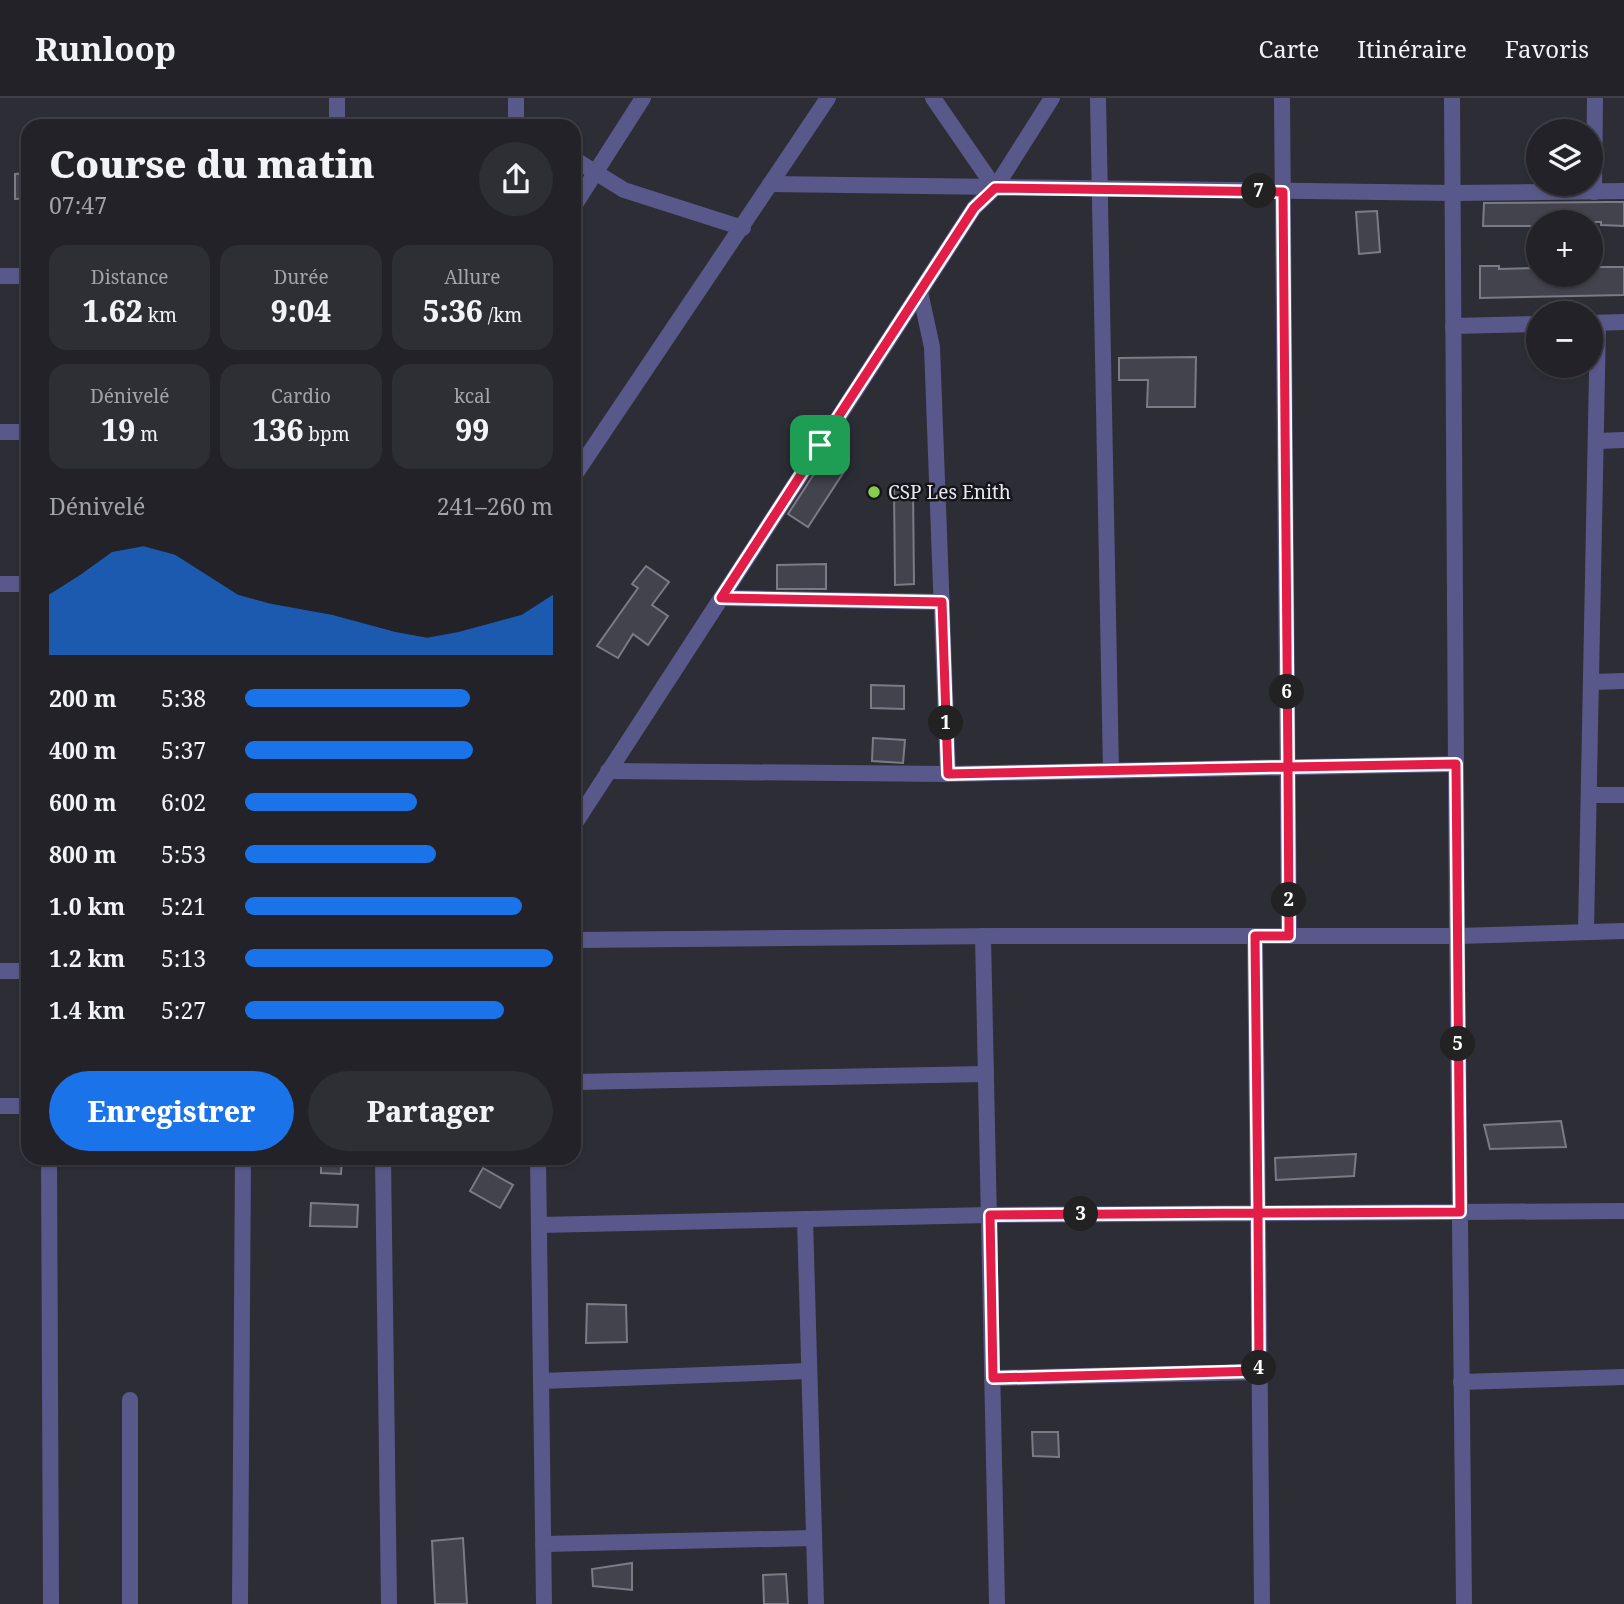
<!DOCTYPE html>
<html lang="fr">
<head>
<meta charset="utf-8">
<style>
  :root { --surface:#222228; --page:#2e2f34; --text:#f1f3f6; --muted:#a2a4a8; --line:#3f3f45; --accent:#1a73e8 }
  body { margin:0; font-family:"Noto Serif",serif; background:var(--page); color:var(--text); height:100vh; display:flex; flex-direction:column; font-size:26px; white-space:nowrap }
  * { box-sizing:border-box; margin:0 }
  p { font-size:23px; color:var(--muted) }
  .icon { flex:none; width:38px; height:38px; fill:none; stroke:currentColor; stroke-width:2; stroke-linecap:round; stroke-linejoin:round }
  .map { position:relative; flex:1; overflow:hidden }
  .drawer { position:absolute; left:21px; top:21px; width:560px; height:1046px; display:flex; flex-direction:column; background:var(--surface); border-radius:21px; box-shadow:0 2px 5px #0004,0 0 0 2px var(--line) }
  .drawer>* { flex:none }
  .buttons { position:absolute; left:1526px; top:21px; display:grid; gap:14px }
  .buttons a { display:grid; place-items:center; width:77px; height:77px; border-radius:50%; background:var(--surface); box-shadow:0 2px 5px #0004,0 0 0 2px var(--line); font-size:35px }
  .pin { position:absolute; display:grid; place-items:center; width:60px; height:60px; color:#fff; margin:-30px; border-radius:14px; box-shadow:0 4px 10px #0006 }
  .km { position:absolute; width:35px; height:35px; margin:-18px; border-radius:50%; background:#222; color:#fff; font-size:19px; line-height:35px; text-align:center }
  .round { display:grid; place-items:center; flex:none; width:74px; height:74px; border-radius:37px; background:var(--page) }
  .overview { display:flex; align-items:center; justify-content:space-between; height:119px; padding:0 28px }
  h1 { font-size:38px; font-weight:800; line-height:52px }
  .stats { display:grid; grid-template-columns:repeat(3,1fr); gap:10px; height:119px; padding:7px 28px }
  .stats div { display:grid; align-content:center; border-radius:18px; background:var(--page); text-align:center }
  .stats b { font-size:30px; font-weight:800 }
  .stats small { font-size:19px; font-weight:400 }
  .stats p { font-size:19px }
  .chart { height:196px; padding:14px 28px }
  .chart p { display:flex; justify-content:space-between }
  .chart svg { width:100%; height:126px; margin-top:7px; fill:var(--accent); opacity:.7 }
  .action { display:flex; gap:14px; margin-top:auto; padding:14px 28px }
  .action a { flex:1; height:80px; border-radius:42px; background:var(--accent); color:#fff; font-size:28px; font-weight:800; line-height:80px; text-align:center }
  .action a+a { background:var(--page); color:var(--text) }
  ul { padding:0 28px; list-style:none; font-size:23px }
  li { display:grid; grid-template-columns:112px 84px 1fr; align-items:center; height:52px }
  li i { height:18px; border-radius:9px; background:var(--accent) }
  header { display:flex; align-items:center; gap:42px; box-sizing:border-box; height:98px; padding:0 35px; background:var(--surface); border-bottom:2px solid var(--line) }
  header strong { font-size:33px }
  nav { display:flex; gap:38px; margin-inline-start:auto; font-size:24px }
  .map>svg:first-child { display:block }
  .building { fill:#43434d; stroke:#7b7b86; stroke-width:2 }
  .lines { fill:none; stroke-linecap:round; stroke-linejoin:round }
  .minor { stroke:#59588a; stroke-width:16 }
  .route-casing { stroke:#fff; stroke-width:14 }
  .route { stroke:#e11d48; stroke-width:9 }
  .poi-dot { fill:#85cf4c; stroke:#16161a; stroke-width:2.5 }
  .labels { text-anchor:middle; stroke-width:5; stroke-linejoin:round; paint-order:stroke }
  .poi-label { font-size:19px; fill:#e9e9f0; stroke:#16161a; text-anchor:start }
</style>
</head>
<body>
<header>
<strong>Runloop</strong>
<nav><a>Carte</a><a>Itinéraire</a><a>Favoris</a></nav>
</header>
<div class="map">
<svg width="1624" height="1506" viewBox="0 0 1624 1506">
  <rect width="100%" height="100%" fill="#2d2d36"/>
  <g class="building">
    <polygon points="28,75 28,100 15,101 15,76"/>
    <polygon points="1608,104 1624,104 1624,128 1601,127 1601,124 1538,124 1538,128 1483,128 1484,105"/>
    <polygon points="1377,113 1380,154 1359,156 1356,114"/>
    <polygon points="1480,168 1499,168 1499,171 1538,170 1538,177 1591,177 1591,169 1624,169 1624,197 1480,200"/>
    <polygon points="1196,259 1195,309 1147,309 1148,282 1119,282 1119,260"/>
    <polygon points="827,356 847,369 808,429 788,416"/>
    <polygon points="913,389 914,486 895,487 894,390"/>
    <polygon points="826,466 826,491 777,491 777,467"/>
    <polygon points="646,468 669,484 652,507 668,518 648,547 633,536 618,560 597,548 638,490 632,486"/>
    <polygon points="871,587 904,588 904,611 871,610"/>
    <polygon points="873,640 905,642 903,665 872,663"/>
    <polygon points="1561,1023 1566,1049 1490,1051 1484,1027"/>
    <polygon points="1356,1056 1354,1078 1276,1082 1275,1060"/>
    <polygon points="321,1060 342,1060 341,1076 321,1075"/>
    <polygon points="483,1070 513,1087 500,1110 470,1093"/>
    <polygon points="311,1105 358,1107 357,1129 310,1128"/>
    <polygon points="587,1206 626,1207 627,1244 586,1245"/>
    <polygon points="1032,1334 1058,1334 1059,1359 1033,1358"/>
    <polygon points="463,1440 467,1506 435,1506 432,1443"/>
    <polygon points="632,1465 632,1492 593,1488 592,1471"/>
    <polygon points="786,1476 788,1506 764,1506 763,1477"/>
  </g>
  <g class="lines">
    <g class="minor">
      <polyline points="337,0 337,28"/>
      <polyline points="933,0 995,90"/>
      <polyline points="1098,0 1111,673"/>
      <polyline points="1282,0 1289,838"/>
      <polyline points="1452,0 1457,838 1464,1506"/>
      <polyline points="516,28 516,0"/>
      <polyline points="574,61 624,92 743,130"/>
      <polyline points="770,86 1452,95 1624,93"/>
      <polyline points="1594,94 1595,0"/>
      <polyline points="574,108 643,0"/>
      <polyline points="0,178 28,178"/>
      <polyline points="920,194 932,249 948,676"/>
      <polyline points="1591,225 1624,224"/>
      <polyline points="1453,228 1538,226"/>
      <polyline points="0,334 28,334"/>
      <polyline points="1596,343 1624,342"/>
      <polyline points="574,378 828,0"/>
      <polyline points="0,486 28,486"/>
      <polyline points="721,500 942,504"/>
      <polyline points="1591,584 1624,583"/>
      <polyline points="608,673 948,676 1456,666"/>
      <polyline points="1589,697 1624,697"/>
      <polyline points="574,727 974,110 995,90 1052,0"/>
      <polyline points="1586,833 1598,225"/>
      <polyline points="983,838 997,1506"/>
      <polyline points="1255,838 1262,1506"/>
      <polyline points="574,842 998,838 1457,838 1624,833"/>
      <polyline points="0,873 28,873"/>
      <polyline points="574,984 986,976"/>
      <polyline points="0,1008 28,1008"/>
      <polyline points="49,1060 51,1506"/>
      <polyline points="383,1060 389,1506"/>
      <polyline points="538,1060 544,1506"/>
      <polyline points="805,1121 816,1506"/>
      <polyline points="539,1127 990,1117 1624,1113"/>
      <polyline points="993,1280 1259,1274"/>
      <polyline points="541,1283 809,1273"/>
      <polyline points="1461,1284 1624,1279"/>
      <polyline points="543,1446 814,1440"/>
      <polyline points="130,1506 130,1302"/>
      <polyline points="240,1506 243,1060"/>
    </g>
  </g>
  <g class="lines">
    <g class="route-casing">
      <polyline id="route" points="820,347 721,500 942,504 948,676 1288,669 1289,838 1255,838 1258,1115 990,1117 993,1280 1259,1273 1258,1115 1460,1114 1456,666 1288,669 1283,94 995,90 974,110 820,347"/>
    </g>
    <use href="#route" class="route"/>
  </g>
  <circle class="poi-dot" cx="874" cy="394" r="7"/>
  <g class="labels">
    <g class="poi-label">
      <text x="888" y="401">CSP Les Enith</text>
    </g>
  </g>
</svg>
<div class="buttons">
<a><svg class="icon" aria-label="layers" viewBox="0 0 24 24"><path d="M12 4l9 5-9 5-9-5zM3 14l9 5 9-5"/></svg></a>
<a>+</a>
<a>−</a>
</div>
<div class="pin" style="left:820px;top:347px;background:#1e9e55"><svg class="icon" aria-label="arrive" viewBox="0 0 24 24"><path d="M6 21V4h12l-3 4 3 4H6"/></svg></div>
<b class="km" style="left:946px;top:625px">1</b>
<b class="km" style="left:1289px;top:802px">2</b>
<b class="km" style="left:1081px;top:1116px">3</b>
<b class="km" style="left:1259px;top:1270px">4</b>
<b class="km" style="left:1458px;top:946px">5</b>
<b class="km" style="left:1287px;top:594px">6</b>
<b class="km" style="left:1259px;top:93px">7</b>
<section class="drawer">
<div class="overview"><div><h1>Course du matin</h1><p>07:47</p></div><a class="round"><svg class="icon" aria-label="share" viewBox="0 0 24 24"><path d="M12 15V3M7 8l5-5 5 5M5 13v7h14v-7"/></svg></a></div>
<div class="stats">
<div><p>Distance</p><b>1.62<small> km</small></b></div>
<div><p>Durée</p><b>9:04</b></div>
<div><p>Allure</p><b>5:36<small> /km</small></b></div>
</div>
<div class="stats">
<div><p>Dénivelé</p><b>19<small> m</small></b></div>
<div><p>Cardio</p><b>136<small> bpm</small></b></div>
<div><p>kcal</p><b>99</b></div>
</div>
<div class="chart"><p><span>Dénivelé</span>241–260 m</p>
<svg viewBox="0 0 160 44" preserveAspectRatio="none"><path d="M0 44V23L10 16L20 8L30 6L40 9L50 16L60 23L70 26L80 28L90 30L100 33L110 36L120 38L130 36L140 33L150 30L160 23V44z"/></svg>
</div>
<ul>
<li><b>200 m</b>5:38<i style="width:73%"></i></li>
<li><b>400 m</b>5:37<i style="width:74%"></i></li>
<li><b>600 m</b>6:02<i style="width:56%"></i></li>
<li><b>800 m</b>5:53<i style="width:62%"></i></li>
<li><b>1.0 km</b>5:21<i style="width:90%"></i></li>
<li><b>1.2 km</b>5:13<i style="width:100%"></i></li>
<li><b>1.4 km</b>5:27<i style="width:84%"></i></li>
</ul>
<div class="action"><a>Enregistrer</a><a>Partager</a></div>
</section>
</div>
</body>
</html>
